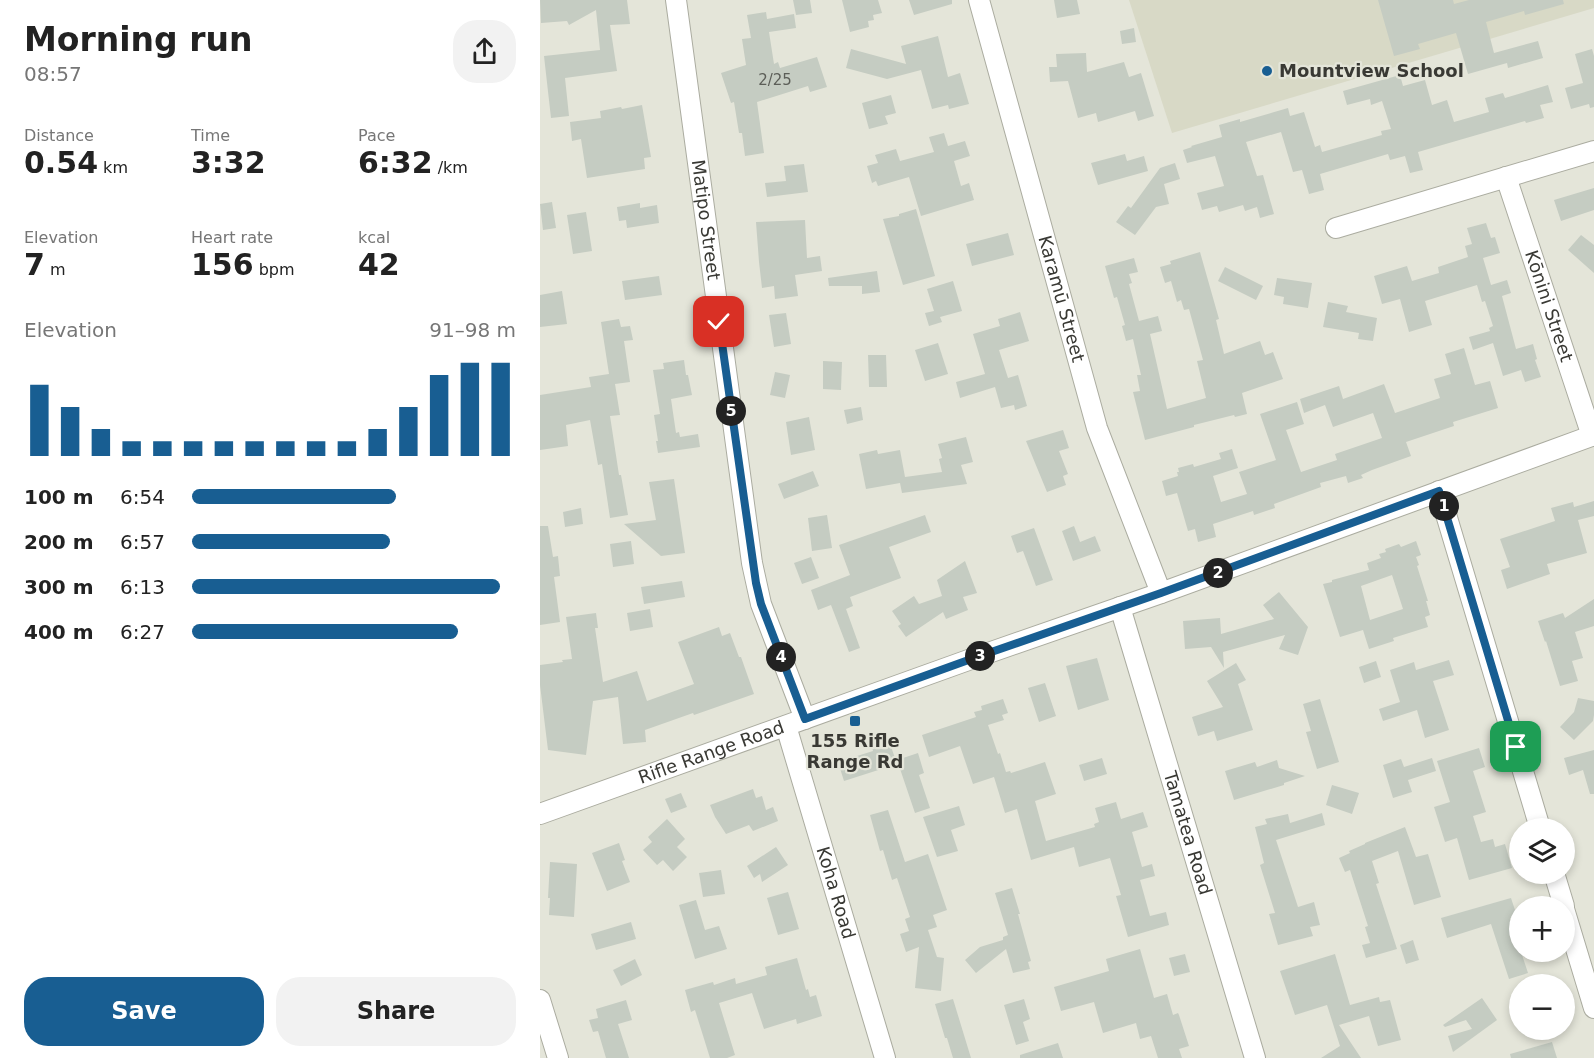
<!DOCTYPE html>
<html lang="en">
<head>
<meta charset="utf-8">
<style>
  :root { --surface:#fff; --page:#f2f2f2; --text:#222; --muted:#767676; --accent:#185e92 }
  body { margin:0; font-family:"DejaVu Sans",sans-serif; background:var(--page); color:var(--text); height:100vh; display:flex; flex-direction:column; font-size:22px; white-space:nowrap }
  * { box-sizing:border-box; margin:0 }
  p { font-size:20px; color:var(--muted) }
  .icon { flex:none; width:33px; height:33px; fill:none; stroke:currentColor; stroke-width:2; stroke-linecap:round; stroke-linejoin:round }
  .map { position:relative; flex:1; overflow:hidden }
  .drawer { display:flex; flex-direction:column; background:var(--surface); width:540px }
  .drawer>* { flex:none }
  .controls { position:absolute; left:969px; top:818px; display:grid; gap:12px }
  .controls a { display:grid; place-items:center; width:66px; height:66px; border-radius:50%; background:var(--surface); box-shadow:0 3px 9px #0003; font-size:30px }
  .pin { position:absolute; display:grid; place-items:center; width:51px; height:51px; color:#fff; margin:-26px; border-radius:12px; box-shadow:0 3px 9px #0006 }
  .km { position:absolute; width:30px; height:30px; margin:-15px; border-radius:50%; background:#222; color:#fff; font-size:16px; line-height:30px; text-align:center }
  .round { display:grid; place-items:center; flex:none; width:63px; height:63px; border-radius:24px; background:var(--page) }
  .summary { display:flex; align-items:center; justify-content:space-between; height:102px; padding:0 24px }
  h1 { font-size:33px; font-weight:600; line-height:45px }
  .figures { display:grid; grid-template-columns:repeat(3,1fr); gap:9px; height:102px; padding:6px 24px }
  .figures div { display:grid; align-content:center }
  .figures b { font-size:30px; font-weight:600 }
  .figures small { font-size:16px; font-weight:400 }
  .figures p { font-size:16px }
  .chart { height:168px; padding:12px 24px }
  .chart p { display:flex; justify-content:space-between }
  .chart svg { width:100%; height:108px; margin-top:6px; stroke:var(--accent); stroke-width:6 }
  .cta { display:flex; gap:12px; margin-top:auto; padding:12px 24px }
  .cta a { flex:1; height:69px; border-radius:24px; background:var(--accent); color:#fff; font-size:24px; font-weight:600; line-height:69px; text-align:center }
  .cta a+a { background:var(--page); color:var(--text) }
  ul { padding:0 24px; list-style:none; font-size:20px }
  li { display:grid; grid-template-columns:96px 72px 1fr; align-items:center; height:45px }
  li i { height:15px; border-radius:8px; background:var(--accent) }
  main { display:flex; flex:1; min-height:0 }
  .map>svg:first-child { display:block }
  .built { fill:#d8d9c6 }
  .building { fill:#c5ccc2; fill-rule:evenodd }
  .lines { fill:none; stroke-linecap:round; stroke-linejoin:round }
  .minor-casing { stroke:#abaca0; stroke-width:22 }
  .minor { stroke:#fff; stroke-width:20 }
  .route-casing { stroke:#fff; stroke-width:12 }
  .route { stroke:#185e92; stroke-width:8 }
  .poi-dot { fill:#185e92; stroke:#e4e5d9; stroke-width:2 }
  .labels { text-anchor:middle; stroke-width:4.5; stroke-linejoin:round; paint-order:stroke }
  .number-label { font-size:15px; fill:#5c5e58 }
  .poi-label { font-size:18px; font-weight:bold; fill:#393934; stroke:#e4e5d9; text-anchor:start }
  .street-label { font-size:18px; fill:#393934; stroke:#e4e5d9 }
</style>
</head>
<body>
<main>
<section class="drawer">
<div class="summary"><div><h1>Morning run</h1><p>08:57</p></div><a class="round"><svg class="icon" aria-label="share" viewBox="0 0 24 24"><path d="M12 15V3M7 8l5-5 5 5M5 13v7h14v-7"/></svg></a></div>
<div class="figures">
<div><p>Distance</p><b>0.54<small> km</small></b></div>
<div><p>Time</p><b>3:32</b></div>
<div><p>Pace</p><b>6:32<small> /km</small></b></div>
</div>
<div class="figures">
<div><p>Elevation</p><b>7<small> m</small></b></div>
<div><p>Heart rate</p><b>156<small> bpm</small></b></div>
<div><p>kcal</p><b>42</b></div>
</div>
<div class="chart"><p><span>Elevation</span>91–98 m</p>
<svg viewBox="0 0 160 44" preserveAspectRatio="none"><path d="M5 44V15M15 44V24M25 44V33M35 44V38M45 44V38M55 44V38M65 44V38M75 44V38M85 44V38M95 44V38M105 44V38M115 44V33M125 44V24M135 44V11M145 44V6M155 44V6"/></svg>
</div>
<ul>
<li><b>100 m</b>6:54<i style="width:63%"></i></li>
<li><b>200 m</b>6:57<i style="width:61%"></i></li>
<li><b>300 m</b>6:13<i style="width:95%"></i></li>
<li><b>400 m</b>6:27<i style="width:82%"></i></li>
</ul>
<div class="cta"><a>Save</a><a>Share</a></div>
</section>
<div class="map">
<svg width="1054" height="1058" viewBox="0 0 1054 1058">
  <rect width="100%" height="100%" fill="#e4e5d9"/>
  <polygon class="built" points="589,0 1054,0 1054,8 632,133"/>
  <g class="building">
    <polygon points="0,0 87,0 90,24 70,25 77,71 25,78 29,116 11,118 4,56 60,50 56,10 29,25 27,21 1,23"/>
    <polygon points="253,0 270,0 272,13 256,15"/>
    <polygon points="302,0 338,0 342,13 333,15 334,20 328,21 329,27 310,32"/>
    <polygon points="369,0 412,0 412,4 374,15"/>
    <polygon points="514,0 537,0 540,14 517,18"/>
    <polygon points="838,0 913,0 914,4 929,0 1023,0 1024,4 985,15 984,11 946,22 954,53 998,41 1003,58 968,68 967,63 928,74 916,33 878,44 880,49 854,56"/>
    <polygon points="226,12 227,19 254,14 256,28 229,32 234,64 238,62 240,68 277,57 287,87 270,92 268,86 217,102 224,153 205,156 202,133 199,133 194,102 191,103 181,73 206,65 202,39 211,38 207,15"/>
    <polygon points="594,28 596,42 582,44 580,31"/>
    <polygon points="398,36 408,77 420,73 429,104 409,109 408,105 392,109 381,70 347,79 306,68 311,49 366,64 361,46"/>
    <polygon points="1052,49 1054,56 1054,107 1050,108 1049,104 1031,109 1025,88 1043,83 1035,54"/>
    <polygon points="546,53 547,72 584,62 589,77 601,73 614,116 598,121 595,111 558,122 556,113 538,118 528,81 510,82 509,67 517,67 516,54"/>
    <polygon points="860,75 863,86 885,80 892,105 907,100 914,122 949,112 945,98 963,93 965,98 1008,85 1013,102 1000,105 1004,118 986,123 985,121 878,152 883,170 870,173 865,156 850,160 848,154 780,174 784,190 769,194 762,170 753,172 741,132 706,142 717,176 723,175 734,214 720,218 717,207 705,211 703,205 679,212 677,206 662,210 657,193 684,186 675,156 647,163 643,150 652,147 651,146 682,137 679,125 700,119 700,122 748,108 750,116 764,112 775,147 780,145 782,152 842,135 841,131 851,129 842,101 831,105 830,99 807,105 803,91"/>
    <polygon points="351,95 356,113 345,116 348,124 329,129 322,103"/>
    <polygon points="102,105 111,157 104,158 105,169 47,178 41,139 32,141 30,122 61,118 60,111 81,107 82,109"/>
    <polygon points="404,133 408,146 425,141 430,156 414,161 421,186 429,183 434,200 381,216 369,177 338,186 336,181 332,183 327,166 338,163 335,155 356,149 360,161 394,152 389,137"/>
    <polygon points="585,154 587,161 604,156 608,171 558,185 551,163"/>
    <polygon points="635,163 640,179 624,184 629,204 616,207 595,235 576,222 588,206 591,208 620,168"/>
    <polygon points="264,164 268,192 227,197 225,183 246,181 244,166"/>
    <polygon points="1054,188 1054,210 1021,221 1014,200"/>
    <polygon points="12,202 16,228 3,230 0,204"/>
    <polygon points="100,203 100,208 117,205 119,223 87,228 86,220 79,221 77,207"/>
    <polygon points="376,209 395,276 363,285 343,219 359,216 359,214"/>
    <polygon points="46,212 52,251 33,254 27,215"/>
    <polygon points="265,220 267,258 280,256 282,271 255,275 258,296 235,299 234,286 222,288 219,262 216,222"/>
    <polygon points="946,223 951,238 955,237 960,253 943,258 951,285 967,280 971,293 962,296 976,349 993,344 997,359 995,360 1001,377 985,382 981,370 963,376 953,343 933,350 929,337 950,331 949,328 953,326 945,301 942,302 937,285 885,301 892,325 869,332 860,299 842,304 834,276 867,266 872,281 899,273 898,267 928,257 925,246 932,244 927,228"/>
    <polygon points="468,233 474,255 432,266 426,244"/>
    <polygon points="1041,235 1054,245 1054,273 1028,250"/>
    <polygon points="660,252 679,319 676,320 684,354 720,341 725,355 733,352 743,379 702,393 707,414 695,417 694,415 654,425 654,427 605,440 593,392 600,391 597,375 601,375 593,339 586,341 582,326 585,325 577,297 574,298 565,266 594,258 598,272 589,274 592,283 589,284 599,321 618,316 622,331 610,334 627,409 666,398 657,361 663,360 649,309 644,310 641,300 637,302 631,281 625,283 620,267 631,264 630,261"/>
    <polygon points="685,267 723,286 716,300 678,281"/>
    <polygon points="337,271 340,292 322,294 322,286 289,286 288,278"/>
    <polygon points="119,276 122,295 85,300 82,281"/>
    <polygon points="737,278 772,283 768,308 743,304 744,297 734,295"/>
    <polygon points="413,281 422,311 400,317 402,322 389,326 385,313 394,311 387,289"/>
    <polygon points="22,291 27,324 0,327 0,295"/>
    <polygon points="788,302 808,306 806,312 837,318 833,341 818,339 819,333 783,327"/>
    <polygon points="480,312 489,341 459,350 468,378 478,375 487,406 475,410 474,405 461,408 455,387 420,398 416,382 445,374 433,334 460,326 458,319"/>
    <polygon points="246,313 251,344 234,347 229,315"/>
    <polygon points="79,319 81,327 90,326 93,340 84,341 90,382 75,384 80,415 70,416 79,475 81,475 88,515 70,518 62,464 58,465 50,420 26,425 28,446 0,450 0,395 51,387 49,377 69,374 61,322"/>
    <polygon points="398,343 408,374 385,381 375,350"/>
    <polygon points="924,348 935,385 950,381 958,408 913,422 914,426 866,442 871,456 832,470 821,475 823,478 808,483 806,476 780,483 781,487 734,504 735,508 714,515 713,511 673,524 676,537 658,542 655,529 648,531 637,493 626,496 622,481 638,476 637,472 639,472 638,468 653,464 654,467 681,459 679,453 692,449 698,468 673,476 681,502 707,494 699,472 736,460 720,414 757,402 764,424 746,430 761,472 797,460 795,454 842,438 833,413 793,427 785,405 764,413 760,399 799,386 803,399 844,384 855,413 900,398 894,379 911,374 905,354"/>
    <polygon points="328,355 346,355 347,387 329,387"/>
    <polygon points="144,360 146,375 148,375 152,395 131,399 136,433 139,432 140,437 158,434 160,447 118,453 116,441 118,441 114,415 120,414 113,370 124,369 123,363"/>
    <polygon points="283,361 302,362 301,390 283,389"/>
    <polygon points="235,372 250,375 245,398 230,395"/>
    <polygon points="321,407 323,420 307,424 304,410"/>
    <polygon points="269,417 275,450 251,455 246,422"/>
    <polygon points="523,430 529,448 519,451 528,474 523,476 526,485 507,492 486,441"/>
    <polygon points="426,437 433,462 421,465 427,484 362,493 360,483 326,489 319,454 337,450 338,454 360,450 365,477 402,472 399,459 402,458 398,444"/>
    <polygon points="273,471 279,486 244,499 238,484"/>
    <polygon points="134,479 145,553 121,556 84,524 116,520 109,482"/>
    <polygon points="1054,501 1054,516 1038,520 1047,553 1007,564 1010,574 967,589 961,570 970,567 960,539 1015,521 1011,508 1033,502 1034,507"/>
    <polygon points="41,508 43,524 25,527 23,512"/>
    <polygon points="287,515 292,548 272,551 268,518"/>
    <polygon points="385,515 391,532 349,547 361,578 310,597 313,606 306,609 320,648 309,652 291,605 278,610 271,590 310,575 299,545"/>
    <polygon points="0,526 8,526 13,557 18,556 20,576 14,577 20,622 0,625"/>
    <polygon points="534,526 540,542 555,536 561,551 533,561 522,531"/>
    <polygon points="494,528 513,580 496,586 483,551 477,553 471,536"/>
    <polygon points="91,541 94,564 73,567 70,544"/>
    <path d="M876,541l5,14 -5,2 3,8 -2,1 11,35h-2l4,14 -5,2 3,10 -35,11 1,3 -25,8 -6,-19 -23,7 -17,-53 9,-2v-2l37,-10 -2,-7 14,-5 -2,-4 7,-2 -1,-3 14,-5 2,3zM852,575l11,34 -33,11 -9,-34z"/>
    <polygon points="271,557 279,578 262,584 254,563"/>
    <polygon points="425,561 437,593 423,597 428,610 406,619 403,612 366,637 358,626 361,624 352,611 374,596 379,604 402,596 397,580"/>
    <polygon points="142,581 145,597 104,604 101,587"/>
    <polygon points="739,592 768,627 758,655 739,649 745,635 683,652 684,668 671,647 645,649 643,621 680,618 681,634 734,619 723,605"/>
    <polygon points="1054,599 1054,626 1035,632 1043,658 1032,661 1038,681 1020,686 1006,641 1005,642 998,621 1023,613 1025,618"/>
    <polygon points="110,609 113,627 90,631 87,613"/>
    <polygon points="56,613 58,628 55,628 63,682 97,671 107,701 154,684 138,642 179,627 182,636 190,633 199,657 201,657 214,694 154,715 153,713 105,730 106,742 83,744 78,697 53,701 46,755 8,750 0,685 0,665 23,662 22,660 32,659 26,617"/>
    <polygon points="557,658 569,700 538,710 526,666"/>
    <polygon points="909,660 914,675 893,681 909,730 885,738 877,710 843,721 839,709 860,702 850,670 874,662 876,670"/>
    <polygon points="836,661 841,677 824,683 819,667"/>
    <polygon points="696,663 706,680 698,684 713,730 677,741 674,731 658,736 652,717 683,707 667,681"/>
    <polygon points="505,683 516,716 499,722 488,688"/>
    <polygon points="1038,698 1054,701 1054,715 1053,721 1034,740 1020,727 1034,712"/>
    <polygon points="463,699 468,713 462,715 464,720 448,725 458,754 460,753 466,772 470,771 471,773 505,762 516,794 495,801 506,841 555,827 554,824 559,822 555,808 576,802 581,819 603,812 608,827 592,832 602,867 612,864 615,876 600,880 610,916 626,912 629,925 588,937 576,896 581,895 570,858 539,867 534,847 491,860 477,809 465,813 454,777 433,784 420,746 389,757 382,735 436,717 434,712 442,710 441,706"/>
    <polygon points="780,699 799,762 777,769 766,732 771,731 763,704"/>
    <polygon points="346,732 357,764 304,781 298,762 333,751 329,737"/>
    <polygon points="939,748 945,767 933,771 946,812 933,816 941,842 953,839 955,847 965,844 972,868 929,880 917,838 905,842 894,807 910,802 897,761"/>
    <polygon points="1054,750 1054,794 1050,794 1043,770 1029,775 1024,758"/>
    <polygon points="378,753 384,773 379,775 390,808 375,813 357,760"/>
    <polygon points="562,758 567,774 544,781 539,765"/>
    <polygon points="892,758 896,771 868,780 872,792 853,798 843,765 861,759 864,767"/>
    <polygon points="737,760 739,768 765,776 744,783 744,785 694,800 685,771 715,762 717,767"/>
    <polygon points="792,785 819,793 812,814 786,805"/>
    <polygon points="213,789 216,798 222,796 226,810 233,807 238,821 213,831 209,825 186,834 175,817 170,805"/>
    <polygon points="141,793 147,807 131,813 125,799"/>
    <polygon points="419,806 425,825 411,830 418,851 397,857 383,817"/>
    <polygon points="348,810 365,862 388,854 407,910 393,915 397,927 388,930 397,957 404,958 401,991 375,988 379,947 366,952 360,934 369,931 365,919 370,917 357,878 352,880 343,850 340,851 330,815"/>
    <polygon points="782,813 785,825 736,840 758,907 774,902 780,925 770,927 773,936 738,945 729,914 735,913 720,865 724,863 715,827 727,824 725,819 748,814 750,823"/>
    <polygon points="127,819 145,839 137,847 147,857 133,871 123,860 117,865 103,850 112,842 108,837"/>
    <polygon points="865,827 876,857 888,854 901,897 874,905 858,851 832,861 839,883 836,884 857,949 826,958 822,945 830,943 825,927 828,926 810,870 805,872 799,858 810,853 809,851 825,844 825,843"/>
    <polygon points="79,843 85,860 82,861 90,882 67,891 52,853"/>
    <polygon points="236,847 248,865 222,882 220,874 214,878 207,866"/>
    <polygon points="10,862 37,864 34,917 9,915 10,898 8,898"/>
    <polygon points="181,870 185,894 163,897 159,873"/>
    <polygon points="472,888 480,914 478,914 491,961 488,962 490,969 473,973 466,949 436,973 425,960 440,947 463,940 463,937 468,935 455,893"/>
    <polygon points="248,892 259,929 238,935 227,898"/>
    <polygon points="971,898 977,916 970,918 988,973 969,979 951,924 907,938 901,918"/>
    <polygon points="156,900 165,930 179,926 187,949 155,959 139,905"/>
    <polygon points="91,922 96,939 56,950 51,934"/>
    <polygon points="873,940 879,960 866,964 860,945"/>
    <polygon points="600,949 614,998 627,994 633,1015 638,1013 639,1015 649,1046 639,1049 642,1058 618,1058 611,1036 600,1039 596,1023 563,1033 554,1002 521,1011 514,987 569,971 566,959"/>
    <polygon points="645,954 650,972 634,976 629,958"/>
    <polygon points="795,954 810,1005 839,997 840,1002 850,1000 861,1040 838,1046 829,1016 799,1025 821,1058 781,1058 800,1046 787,1005 755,1015 740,971"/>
    <polygon points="257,958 266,990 268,989 270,997 276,995 282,1016 257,1024 256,1019 224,1029 212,993 179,1003 195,1055 187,1058 170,1058 155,1010 151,1012 145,990 173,982 174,985 195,978 196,984 227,975 225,967"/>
    <polygon points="95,959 102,975 81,986 73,970"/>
    <polygon points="942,998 957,1020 913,1052 908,1036 932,1029 926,1020 905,1027 903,1025"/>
    <polygon points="413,999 431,1058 413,1058 407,1038 405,1038 395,1004"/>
    <polygon points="484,999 490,1019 483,1022 489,1041 476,1045 464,1005"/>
    <polygon points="86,1000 92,1020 78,1024 89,1058 66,1058 58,1031 53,1032 49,1020 58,1018 56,1009"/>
    <polygon points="1012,1042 1017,1058 971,1058 970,1054"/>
    <polygon points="518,1043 523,1058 480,1058 480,1055"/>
  </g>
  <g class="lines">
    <g class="minor-casing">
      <g id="minor">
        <path id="s1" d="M136,0l76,563 9,41 44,115"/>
        <path id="s2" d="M439,0l118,428 64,165"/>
        <path id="s3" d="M966,177l86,259"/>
        <polyline points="796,228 1054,151"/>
        <polyline points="899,491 1000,828"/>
        <path id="s4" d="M580,607l135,451"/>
        <path id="s5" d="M246,726l99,332"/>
        <path id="s6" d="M0,814l434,-156 187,-65 433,-158"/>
        <polyline points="1014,873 1024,906"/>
        <polyline points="1024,909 1054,1008"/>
        <polyline points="0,1000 18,1058"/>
      </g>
    </g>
    <use href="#minor" class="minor"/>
  </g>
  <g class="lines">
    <g class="route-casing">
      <polyline id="route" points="179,322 216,583 221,604 265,719 434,658 621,593 899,491 976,747"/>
    </g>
    <use href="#route" class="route"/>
  </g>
  <g class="poi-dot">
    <circle cx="727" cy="71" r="6"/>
    <rect x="309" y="715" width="12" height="12" rx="3"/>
  </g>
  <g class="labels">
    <g class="number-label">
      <text x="235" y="85">2/25</text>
    </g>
    <g class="poi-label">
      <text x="739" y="77">Mountview School</text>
      <text x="315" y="747" text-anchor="middle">155 Rifle<tspan x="315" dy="21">Range Rd</tspan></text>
    </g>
    <g class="street-label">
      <text dy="6" stroke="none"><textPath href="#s1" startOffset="222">Matipo Street</textPath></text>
      <text dy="6" stroke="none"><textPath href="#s2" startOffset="310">Karamū Street</textPath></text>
      <text dy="6" stroke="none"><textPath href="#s3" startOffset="136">Kōnini Street</textPath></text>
      <text dy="6" stroke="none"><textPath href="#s6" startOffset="182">Rifle Range Road</textPath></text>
      <text dy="6" stroke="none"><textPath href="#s4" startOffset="236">Tamatea Road</textPath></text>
      <text dy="6" stroke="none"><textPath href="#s5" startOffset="174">Koha Road</textPath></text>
    </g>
  </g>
</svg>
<div class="controls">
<a><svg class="icon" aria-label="layers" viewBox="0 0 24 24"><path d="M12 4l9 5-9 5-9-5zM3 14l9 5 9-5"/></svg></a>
<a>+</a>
<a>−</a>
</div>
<div class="pin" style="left:976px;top:747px;background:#1e9e55"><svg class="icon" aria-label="arrive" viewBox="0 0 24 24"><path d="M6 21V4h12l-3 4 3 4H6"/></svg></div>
<div class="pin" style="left:179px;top:322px;background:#d93025"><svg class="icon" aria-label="check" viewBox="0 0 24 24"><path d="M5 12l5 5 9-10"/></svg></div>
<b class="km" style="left:904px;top:506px">1</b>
<b class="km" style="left:678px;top:573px">2</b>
<b class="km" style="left:440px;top:656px">3</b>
<b class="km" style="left:241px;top:657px">4</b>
<b class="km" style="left:191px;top:411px">5</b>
</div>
</main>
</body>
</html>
